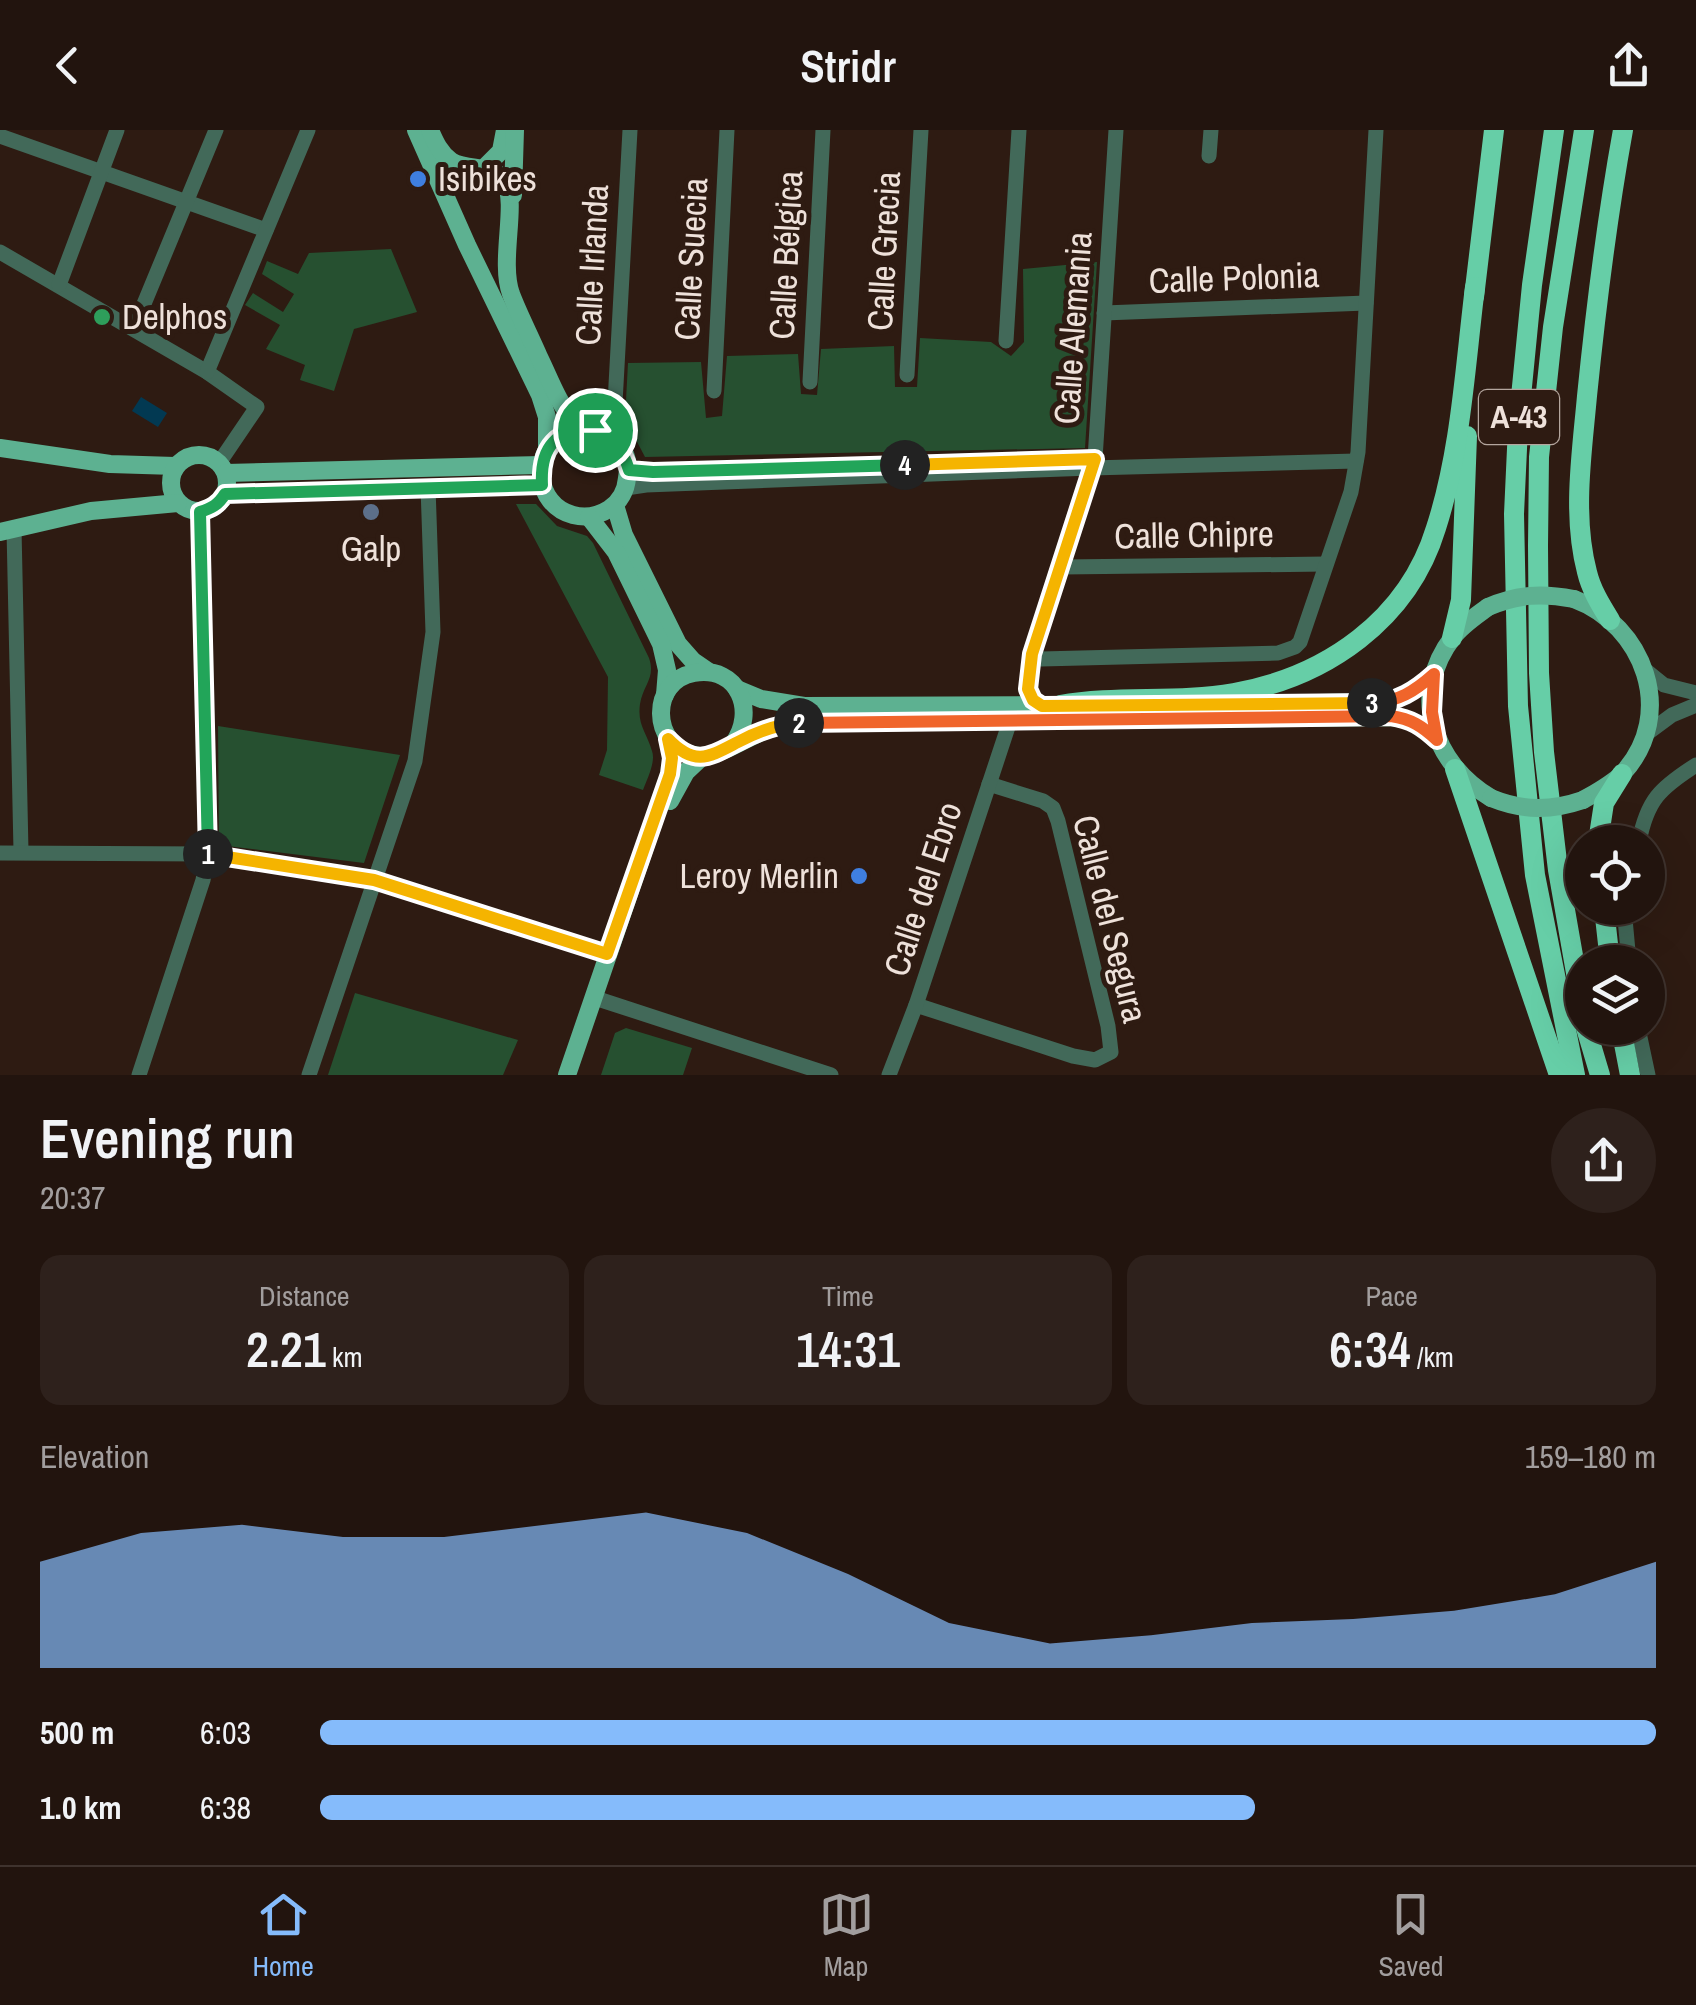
<!DOCTYPE html>
<html lang="en">
<head>
<meta charset="utf-8">
<style>
  :root { --surface:#22140e; --page:#2e211c; --text:#f1f3f6; --muted:#a29e9e; --line:#3f332e; --accent:#85bbfb }
  body { margin:0; font-family:"Archivo Narrow",sans-serif; background:var(--page); color:var(--text); height:100vh; display:flex; flex-direction:column; font-size:38px; white-space:nowrap }
  * { box-sizing:border-box; margin:0 }
  p { font-size:32px; color:var(--muted) }
  .icon { flex:none; width:55px; height:55px; fill:none; stroke:currentColor; stroke-width:2; stroke-linecap:round; stroke-linejoin:round }
  .map { position:relative; height:945px; overflow:hidden }
  .side { display:flex; flex-direction:column; background:var(--surface); flex:1 }
  .side>* { flex:none }
  .controls { position:absolute; left:1565px; top:695px; display:grid; gap:20px }
  .controls a { display:grid; place-items:center; width:100px; height:100px; border-radius:50%; background:var(--surface); box-shadow:0 10px 40px #0002,0 0 0 2px var(--line); font-size:50px }
  .pin { position:absolute; display:grid; place-items:center; width:85px; height:85px; color:#fff; margin:-42px; border:5px solid #fff; border-radius:50%; box-shadow:0 2px 10px #0007 }
  .km { position:absolute; width:50px; height:50px; margin:-25px; border-radius:50%; background:#222; color:#fff; font-size:28px; line-height:50px; text-align:center }
  .round { display:grid; place-items:center; flex:none; width:105px; height:105px; border-radius:52px; background:var(--page) }
  .headline { display:flex; align-items:center; justify-content:space-between; height:170px; padding:0 40px }
  h1 { font-size:55px; font-weight:600; line-height:75px }
  .metrics { display:grid; grid-template-columns:repeat(3,1fr); gap:15px; height:170px; padding:10px 40px }
  .metrics div { display:grid; align-content:center; border-radius:20px; background:var(--page); text-align:center }
  .metrics b { font-size:50px; font-weight:600 }
  .metrics small { font-size:28px; font-weight:400 }
  .metrics p { font-size:28px }
  .chart { height:280px; padding:20px 40px }
  .chart p { display:flex; justify-content:space-between }
  .chart svg { width:100%; height:180px; margin-top:10px; fill:var(--accent); opacity:.7 }
  ul { padding:0 40px; list-style:none; font-size:32px }
  li { display:grid; grid-template-columns:160px 120px 1fr; align-items:center; height:75px }
  li i { height:25px; border-radius:12px; background:var(--accent) }
  header { display:flex; justify-content:space-between; align-items:center; height:130px; padding:0 40px; background:var(--surface); font-size:45px; font-weight:600 }
  .tab-bar { display:flex; justify-content:space-around; align-items:center; height:140px; border-top:2px solid var(--line); background:var(--surface); font-size:28px; color:var(--muted) }
  .tab-bar a { display:grid; justify-items:center; gap:5px }
  .tab-bar .active { color:var(--accent) }
  .map>svg:first-child { display:block }
  .green { fill:#265030 }
  .water { fill:#023952 }
  .lines { fill:none; stroke-linecap:round; stroke-linejoin:round }
  .minor { stroke:#426959; stroke-width:15 }
  .major { stroke:#5db191; stroke-width:18 }
  .highway { stroke:#66cea7; stroke-width:20 }
  .major-bridge { stroke:#5db191; stroke-width:18 }
  .split-1-casing { stroke:#fff; stroke-width:20 }
  .split-2-casing { stroke:#fff; stroke-width:20 }
  .split-3-casing { stroke:#fff; stroke-width:20 }
  .split-4-casing { stroke:#fff; stroke-width:20 }
  .split-5-casing { stroke:#fff; stroke-width:20 }
  .split-1 { stroke:#22a559; stroke-width:12 }
  .split-2 { stroke:#f5b400; stroke-width:12 }
  .split-3 { stroke:#f0652b; stroke-width:12 }
  .split-4 { stroke:#f5b400; stroke-width:12 }
  .split-5 { stroke:#22a559; stroke-width:12 }
  .shop-dot { fill:#3f7fe0; stroke:#2e1b12; stroke-width:4 }
  .leisure-dot { fill:#2e9e5b; stroke:#2e1b12; stroke-width:4 }
  .service-dot { fill:#5c6f8a; stroke:#2e1b12; stroke-width:4 }
  .labels { text-anchor:middle; stroke-width:10; stroke-linejoin:round; paint-order:stroke }
  .shield { fill:#2e1b12; stroke:#b4a69e; stroke-width:2.5 }
  .shield-label { font-size:32px; font-weight:bold; fill:#eee1da }
  .poi-label { font-size:35px; fill:#eee1da; stroke:#2e1b12; text-anchor:start }
  .street-label { font-size:35px; fill:#eee1da; stroke:#2e1b12 }
</style>
</head>
<body>
<header><svg class="icon" aria-label="back" viewBox="0 0 24 24"><path d="M15 5l-7 7 7 7"/></svg>Stridr<svg class="icon" aria-label="share" viewBox="0 0 24 24"><path d="M12 15V3M7 8l5-5 5 5M5 13v7h14v-7"/></svg></header>
<div class="map">
<svg width="1696" height="945" viewBox="0 0 1696 945">
  <rect width="100%" height="100%" fill="#2e1b12"/>
  <g class="green">
    <polygon points="391,119 417,182 354,199 334,261 300,250 305,235 266,219 280,195 245,175 253,163 283,182 294,164 262,144 267,131 298,144 309,123"/>
    <polygon points="1097,132 1085,318 645,327 625,289 628,233 701,232 706,288 722,286 727,226 798,224 801,264 817,265 821,219 894,216 895,257 917,257 920,208 991,212 1011,226 1024,212 1023,139"/>
    <path d="M516,374h20l21,22 30,10 6,7 56,115c7,20 -6,27 -9,46 -3,21 7,29 12,47 4,11 -5,28 -9,39l-44,-15 8,-25 1,-73z"/>
    <polygon points="218,596 400,625 364,733 219,715"/>
    <polygon points="355,863 518,910 503,945 328,945"/>
    <polygon points="626,898 692,918 683,945 601,945 615,903"/>
  </g>
  <polygon class="water" points="141,267 167,283 158,297 132,281"/>
  <g class="lines">
    <g class="minor">
      <polyline points="0,6 266,100"/>
      <polyline points="1209,26 1211,0"/>
      <polyline points="0,122 207,242 257,277 219,333"/>
      <polyline points="59,155 117,0"/>
      <polyline points="1104,183 1366,173"/>
      <polyline points="134,198 216,0"/>
      <polyline points="1006,211 1019,0"/>
      <polyline points="207,242 308,0"/>
      <polyline points="907,245 921,0"/>
      <polyline points="810,252 823,0"/>
      <polyline points="714,261 727,0"/>
      <polyline points="615,273 630,0"/>
      <polyline points="629,339 653,342 934,334"/>
      <polyline points="626,358 646,355 1091,338 1356,331"/>
      <polyline points="14,399 21,721"/>
      <polyline points="1062,437 1326,434"/>
      <polyline points="1036,511 1032,523 1041,529 1278,523 1295,517 1300,512 1351,362 1358,322 1376,0"/>
      <polyline points="1643,538 1664,555 1696,563"/>
      <polyline points="1042,575 1033,570 1028,559 1033,524 1095,329 1116,0"/>
      <polyline points="1645,605 1672,585 1696,575"/>
      <path d="M1639,712c8,-42 21,-54 57,-77"/>
      <polyline points="0,723 208,724 374,750 607,823"/>
      <polyline points="1624,778 1629,832"/>
      <polyline points="598,869 831,945"/>
      <polyline points="916,875 1073,926 1095,930 1111,922 1108,896 1058,691 1053,678 1043,671 989,654"/>
      <polyline points="1638,898 1648,945"/>
      <polyline points="139,945 203,750 208,724 200,382"/>
      <polyline points="309,945 415,631 433,502 428,357"/>
      <polyline points="889,945 916,875 1010,591"/>
    </g>
    <g class="major">
      <polyline points="416,0 467,115 540,265 547,287 547,319"/>
      <path d="M430,0c5,12 10,23 21,31 17,11 44,2 54,21 13,22 -6,78 6,112 8,21 19,42 28,63 9,18 16,38 27,54 17,25 69,18 61,67 -1,12 -7,24 -18,31 -11,7 -24,9 -36,6 -39,-10 -43,-65 -8,-82 10,-4 19,-4 30,-4"/>
      <polyline points="483,39 501,21 505,0"/>
      <polyline points="513,65 515,0"/>
      <polyline points="0,318 110,334 175,336"/>
      <circle cx="199" cy="353" r="28"/>
      <polyline points="226,343 541,335"/>
      <polyline points="225,364 542,355"/>
      <polyline points="615,375 624,405 678,514 693,531 709,542"/>
      <polyline points="589,387 616,422 661,514 667,540 665,565"/>
      <polyline points="0,402 91,381 178,373"/>
      <path d="M1574,469c70,26 103,115 49,174 -11,11 -26,19 -40,27"/>
      <path d="M1488,477c-12,9 -26,18 -35,30 -44,57 -20,127 38,161"/>
      <polyline points="737,559 761,569 804,576 1072,575"/>
      <path d="M1198,575l188,-3c20,-5 33,-15 48,-28"/>
      <path d="M733,614c24,-32 6,-79 -39,-71 -45,8 -43,73 0,82 23,6 54,-20 78,-27 15,-5 30,-5 46,-6l573,-5c20,2 31,9 46,23"/>
      <polyline points="670,671 686,642 702,627"/>
      <polyline points="567,945 670,644 672,629 668,609"/>
    </g>
    <g class="highway">
      <polyline points="1554,0 1532,155 1518,297 1514,384 1518,576 1535,745 1575,945"/>
      <polyline points="1474,167 1494,0"/>
      <path d="M1610,490c-10,-16 -19,-31 -23,-48 -15,-57 -5,-119 0,-176 9,-89 20,-178 36,-266"/>
      <polyline points="1452,508 1461,470 1467,306"/>
      <path d="M1060,575c57,-10 117,-2 174,-12 92,-16 174,-73 202,-165 25,-77 29,-161 39,-241"/>
      <polyline points="1455,639 1559,945"/>
      <polyline points="1598,712 1604,673 1622,644"/>
      <polyline points="1604,778 1610,832"/>
      <polyline points="1582,877 1558,740 1544,622 1539,543 1538,416 1539,327 1553,197 1584,0"/>
      <polyline points="1586,898 1600,945"/>
      <polyline points="1621,898 1630,945"/>
    </g>
    <g class="major-bridge">
      <path d="M1488,477c30,-13 54,-14 86,-8"/>
      <path d="M1491,668c32,13 60,13 92,2"/>
    </g>
  </g>
  <g class="lines">
    <g class="split-1-casing">
      <path id="split-1" d="M208,724l-8,-342c12,-4 18,-7 25,-18l317,-9c-2,-38 14,-57 53,-55"/>
    </g>
    <g class="split-2-casing">
      <path id="split-2" d="M208,724l166,26 233,74 63,-180 2,-16 -4,-19c27,28 41,18 70,3 19,-10 39,-18 61,-19"/>
    </g>
    <g class="split-3-casing">
      <path id="split-3" d="M799,593l592,-7c20,3 31,10 46,24l-5,-28 2,-38c-19,17 -36,28 -62,29"/>
    </g>
    <g class="split-4-casing">
      <polyline id="split-4" points="905,335 1095,329 1032,524 1028,559 1033,570 1042,576 1372,573"/>
    </g>
    <g class="split-5-casing">
      <path id="split-5" d="M595,300c20,9 27,18 34,40l24,2 252,-7"/>
    </g>
    <use href="#split-1" class="split-1"/>
    <use href="#split-2" class="split-2"/>
    <use href="#split-3" class="split-3"/>
    <use href="#split-4" class="split-4"/>
    <use href="#split-5" class="split-5"/>
  </g>
  <g class="shop-dot">
    <circle cx="418" cy="49" r="10"/>
    <circle cx="859" cy="746" r="10"/>
  </g>
  <circle class="leisure-dot" cx="102" cy="187" r="10"/>
  <circle class="service-dot" cx="371" cy="382" r="10"/>
  <g class="labels">
    <rect class="shield" x="1479" y="260" width="80" height="54" rx="8"/>
    <g class="shield-label">
      <text x="1519" y="298">A-43</text>
    </g>
    <g class="poi-label">
      <text x="438" y="61">Isibikes</text>
      <text x="122" y="199">Delphos</text>
      <text x="371" y="431" text-anchor="middle">Galp</text>
      <text x="839" y="758" text-anchor="end">Leroy Merlin</text>
    </g>
    <g class="street-label">
      <text transform="translate(884 121) rotate(-87)" y="12">Calle Grecia</text>
      <text transform="translate(786 125) rotate(-87)" y="12">Calle Bélgica</text>
      <text transform="translate(691 129) rotate(-87)" y="12">Calle Suecia</text>
      <text transform="translate(592 135) rotate(-87)" y="12">Calle Irlanda</text>
      <text transform="translate(1234 148) rotate(-2)" y="12">Calle Polonia</text>
      <text transform="translate(1073 198) rotate(-86)" y="12">Calle Alemania</text>
      <text transform="translate(1194 405) rotate(-1)" y="12">Calle Chipre</text>
      <text transform="translate(923 759) rotate(-72)" y="12">Calle del Ebro</text>
      <text transform="translate(1110 789) rotate(76)" y="12">Calle del Segura</text>
    </g>
  </g>
</svg>
<div class="controls">
<a><svg class="icon" aria-label="locate" viewBox="0 0 24 24"><circle cx="12" cy="12" r="6"/><path d="M12 2v4M12 18v4M2 12h4M18 12h4"/></svg></a>
<a><svg class="icon" aria-label="layers" viewBox="0 0 24 24"><path d="M12 4l9 5-9 5-9-5zM3 14l9 5 9-5"/></svg></a>
</div>
<div class="pin" style="left:595px;top:300px;background:#1e9e55"><svg class="icon" aria-label="arrive" viewBox="0 0 24 24"><path d="M6 21V4h12l-3 4 3 4H6"/></svg></div>
<b class="km" style="left:208px;top:724px">1</b>
<b class="km" style="left:799px;top:593px">2</b>
<b class="km" style="left:1372px;top:573px">3</b>
<b class="km" style="left:905px;top:335px">4</b>
</div>
<section class="side">
<div class="headline"><div><h1>Evening run</h1><p>20:37</p></div><a class="round"><svg class="icon" aria-label="share" viewBox="0 0 24 24"><path d="M12 15V3M7 8l5-5 5 5M5 13v7h14v-7"/></svg></a></div>
<div class="metrics">
<div><p>Distance</p><b>2.21<small> km</small></b></div>
<div><p>Time</p><b>14:31</b></div>
<div><p>Pace</p><b>6:34<small> /km</small></b></div>
</div>
<div class="chart"><p><span>Elevation</span>159–180 m</p>
<svg viewBox="0 0 160 44" preserveAspectRatio="none"><path d="M0 44V18L10 11L20 9L30 12L40 12L50 9L60 6L70 11L80 21L90 33L100 38L110 36L120 33L130 32L140 30L150 26L160 18V44z"/></svg>
</div>
<ul>
<li><b>500 m</b>6:03<i style="width:100%"></i></li>
<li><b>1.0 km</b>6:38<i style="width:70%"></i></li>
</ul>
</section>
<nav class="tab-bar">
<a class="active"><svg class="icon" aria-label="home" viewBox="0 0 24 24"><path d="M3 11l9-7 9 7M6 9v11h12V9"/></svg>Home</a>
<a><svg class="icon" aria-label="map" viewBox="0 0 24 24"><path d="M3 6l6-2 6 2 6-2v14l-6 2-6-2-6 2zM9 4v14M15 6v14"/></svg>Map</a>
<a><svg class="icon" aria-label="saved" viewBox="0 0 24 24"><path d="M7 4h10v16l-5-4-5 4z"/></svg>Saved</a>
</nav>
</body>
</html>
